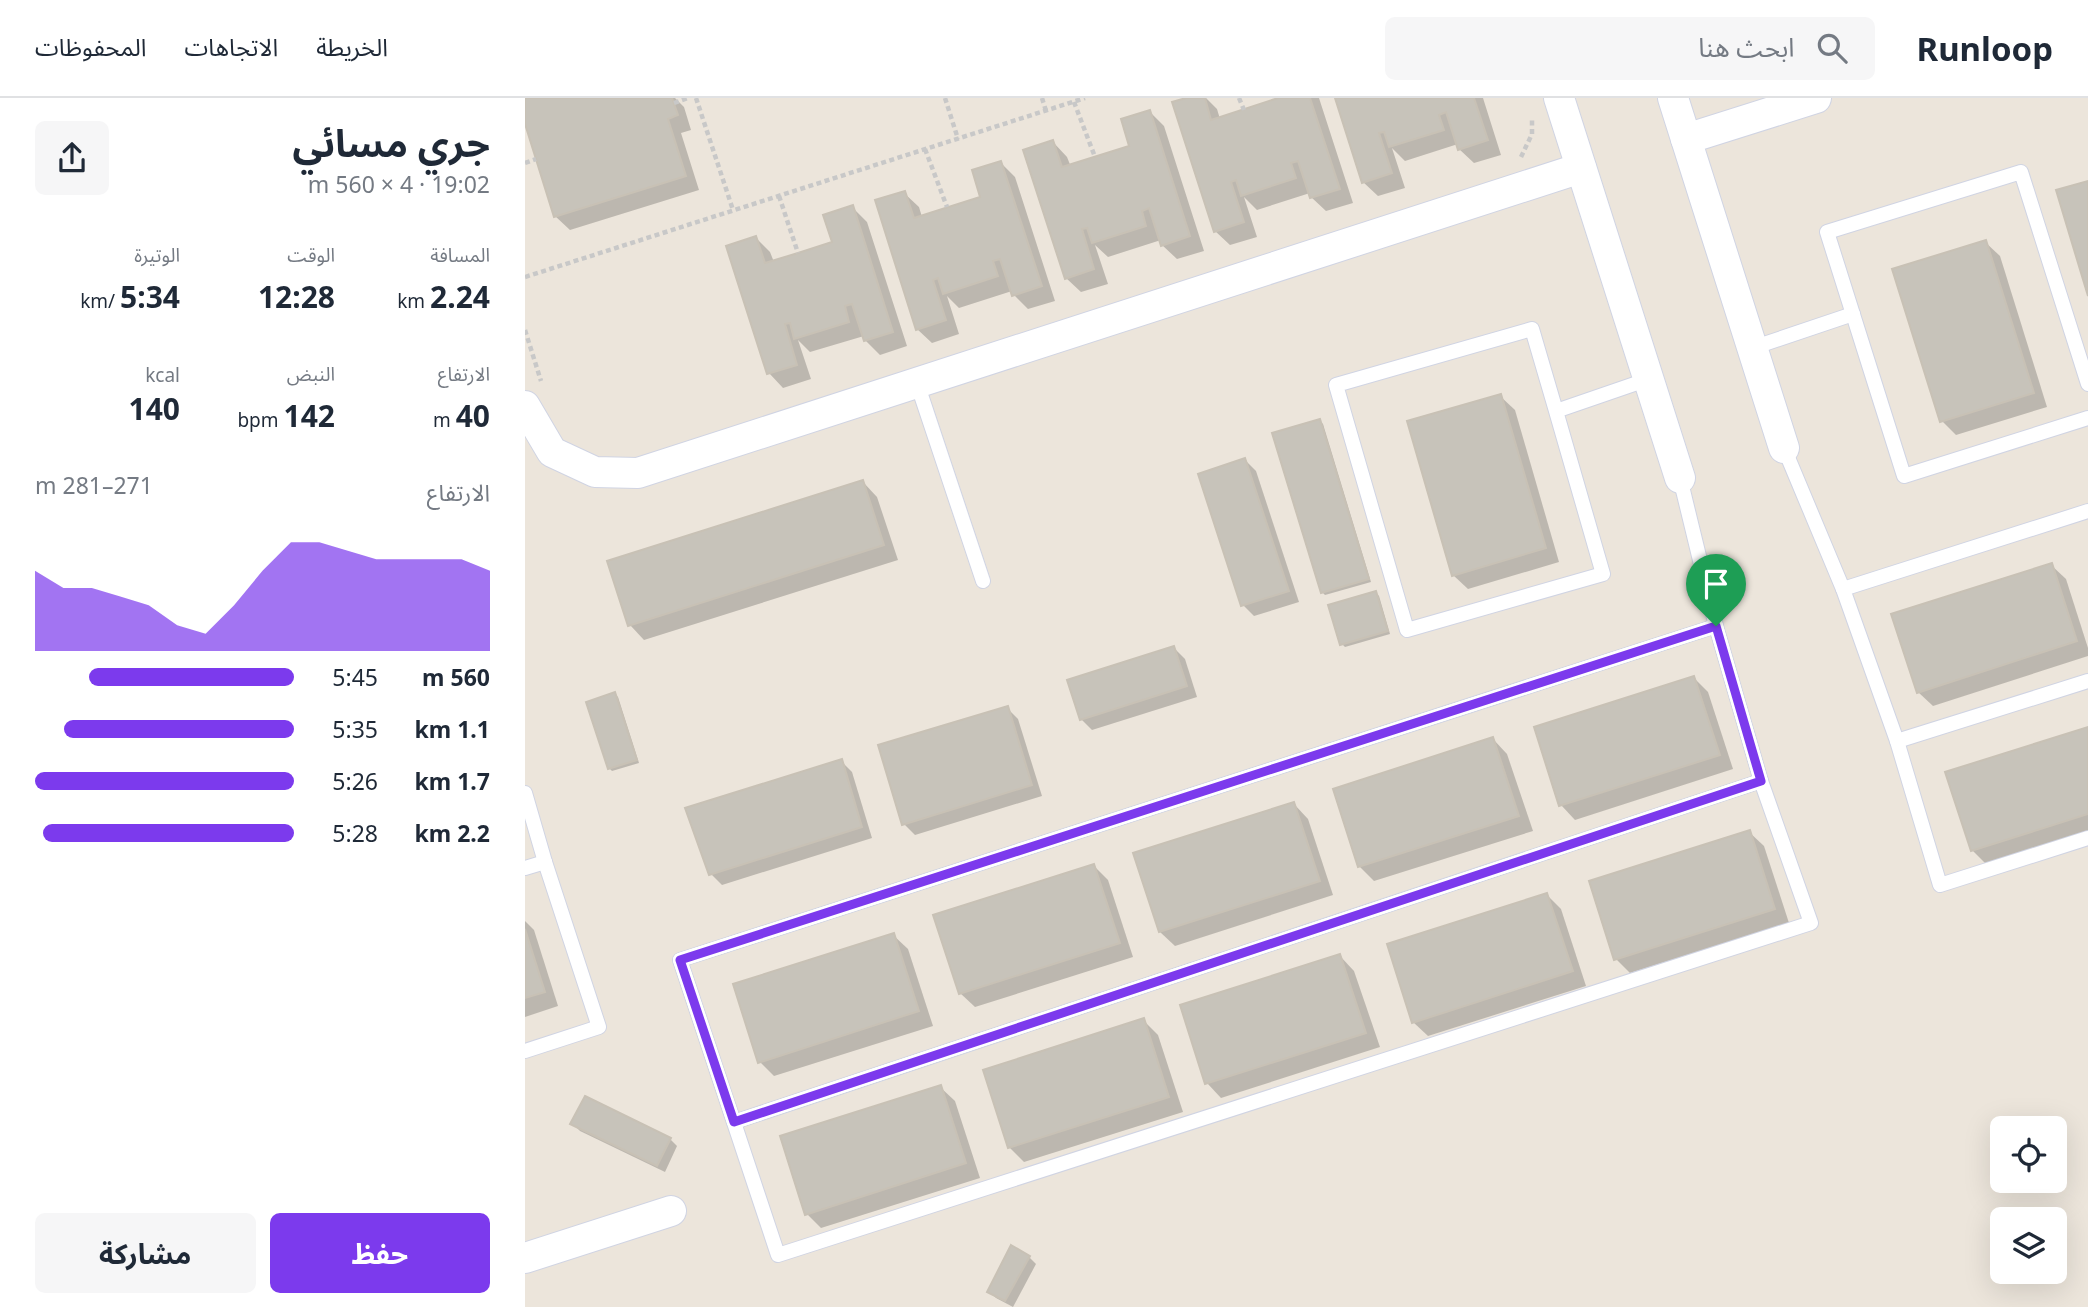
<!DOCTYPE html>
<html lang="ar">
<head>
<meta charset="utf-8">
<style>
  :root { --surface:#fff; --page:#f6f6f7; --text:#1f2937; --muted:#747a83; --line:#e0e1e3; --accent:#7c3aed }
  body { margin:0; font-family:"Noto Sans","Noto Sans Arabic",sans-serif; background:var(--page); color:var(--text); direction:rtl; height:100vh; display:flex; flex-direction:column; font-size:26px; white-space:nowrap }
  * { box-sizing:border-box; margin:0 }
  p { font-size:23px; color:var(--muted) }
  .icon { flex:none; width:38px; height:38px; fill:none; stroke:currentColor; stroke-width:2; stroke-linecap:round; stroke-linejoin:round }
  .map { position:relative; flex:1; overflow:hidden; direction:ltr }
  .sheet { display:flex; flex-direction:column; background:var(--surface); width:525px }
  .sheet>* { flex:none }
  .buttons { position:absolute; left:1465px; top:1018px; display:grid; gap:14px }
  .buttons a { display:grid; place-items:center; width:77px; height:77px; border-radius:10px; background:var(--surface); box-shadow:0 7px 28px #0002; font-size:35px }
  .pin { position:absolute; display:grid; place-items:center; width:60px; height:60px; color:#fff; margin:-72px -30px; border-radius:50% 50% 50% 0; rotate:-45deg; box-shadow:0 0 7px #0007 }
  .pin .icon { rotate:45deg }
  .round { display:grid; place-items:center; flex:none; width:74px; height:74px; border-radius:10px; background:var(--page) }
  .summary { display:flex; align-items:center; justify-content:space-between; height:119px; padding:0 35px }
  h1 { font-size:38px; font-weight:700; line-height:52px }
  .stats { display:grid; grid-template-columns:repeat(3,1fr); gap:10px; height:119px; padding:7px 35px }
  .stats div { display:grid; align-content:center }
  .stats b { font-size:30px; font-weight:700 }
  .stats small { font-size:19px; font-weight:400 }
  .stats p { font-size:19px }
  .chart { height:196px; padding:14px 35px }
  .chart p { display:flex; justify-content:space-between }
  .chart svg { width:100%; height:126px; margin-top:7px; fill:var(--accent); opacity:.7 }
  .action { display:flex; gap:14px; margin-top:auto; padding:14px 35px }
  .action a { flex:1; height:80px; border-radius:10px; background:var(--accent); color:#fff; font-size:28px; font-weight:700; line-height:80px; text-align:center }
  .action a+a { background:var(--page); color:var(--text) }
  ul { padding:0 35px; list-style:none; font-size:23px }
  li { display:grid; grid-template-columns:112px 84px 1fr; align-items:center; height:52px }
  li i { height:18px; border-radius:9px; background:var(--accent) }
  header { display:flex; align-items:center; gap:42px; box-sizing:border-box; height:98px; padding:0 35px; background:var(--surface); border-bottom:2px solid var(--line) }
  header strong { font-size:33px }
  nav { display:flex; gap:38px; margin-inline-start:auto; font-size:24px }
  .search { width:490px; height:63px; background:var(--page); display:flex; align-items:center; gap:18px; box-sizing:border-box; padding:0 24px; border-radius:10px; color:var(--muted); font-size:26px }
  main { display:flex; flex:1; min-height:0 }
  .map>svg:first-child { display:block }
  .shadow { fill:#0003 }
  .building { fill:#c7c3ba; stroke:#c8c1b5; stroke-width:2 }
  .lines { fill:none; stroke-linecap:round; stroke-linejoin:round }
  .service-casing { stroke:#d0d4e3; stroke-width:16 }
  .minor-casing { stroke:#d0d4e3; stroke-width:32 }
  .path { stroke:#c8c8c8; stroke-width:4.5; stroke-dasharray:5 3.5; stroke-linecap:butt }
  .service { stroke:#fff; stroke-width:14 }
  .minor { stroke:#fff; stroke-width:30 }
  .route-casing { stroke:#fff; stroke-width:14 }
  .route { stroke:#7c3aed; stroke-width:9 }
</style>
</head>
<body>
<header>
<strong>Runloop</strong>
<div class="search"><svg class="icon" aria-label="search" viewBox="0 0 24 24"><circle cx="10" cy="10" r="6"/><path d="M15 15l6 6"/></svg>ابحث هنا</div>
<nav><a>الخريطة</a><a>الاتجاهات</a><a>المحفوظات</a></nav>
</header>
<main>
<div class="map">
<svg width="1563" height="1209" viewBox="0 0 1563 1209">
  <rect width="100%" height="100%" fill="#ece5db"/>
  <g class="shadow">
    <polygon points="0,0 150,0 159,9 166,32 156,35 174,92 45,132 30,118 0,20"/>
    <polygon points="667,0 681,0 692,11 695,21 755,0 794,0 828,105 801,113 786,99 785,95 732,112 719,99 732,139 705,147 690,133"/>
    <polygon points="811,0 958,0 976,57 949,65 934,51 933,46 880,63 867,50 880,90 853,98 838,84"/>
    <polygon points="625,14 639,28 679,153 652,161 637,147 636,142 583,159 570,147 583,186 556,194 541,180 528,44 542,59 546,69 606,49"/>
    <polygon points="476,65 490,79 530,203 503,211 489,197 487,193 434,210 422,198 434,236 407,245 392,231 379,95 394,109 397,119 458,100"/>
    <polygon points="327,109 342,124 382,248 355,257 340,242 339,238 285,254 273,242 286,281 258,290 244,275 231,140 245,154 249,164 309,145"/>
    <polygon points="1460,144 1475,158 1522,309 1431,337 1417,323"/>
    <polygon points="975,298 990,312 1034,464 943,491 928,477"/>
    <polygon points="795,323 798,326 846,484 800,497 797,494"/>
    <polygon points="720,362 731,373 774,504 729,518 718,507"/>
    <polygon points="338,384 352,399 373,462 119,542 105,527"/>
    <polygon points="1526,467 1541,481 1563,550 1563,558 1408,608 1393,594"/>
    <polygon points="851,495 854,498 865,536 820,549 817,546"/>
    <polygon points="649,550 660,561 672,599 567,632 556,621"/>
    <polygon points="1169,580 1183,594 1208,671 1050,722 1036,707"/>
    <polygon points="90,596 93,599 114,665 87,673 84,670"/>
    <polygon points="482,610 493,621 517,698 390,737 379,726"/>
    <polygon points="1563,631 1563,735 1462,767 1447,752"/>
    <polygon points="968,641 982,656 1008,733 849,783 835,769 810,692"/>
    <polygon points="316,663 327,674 347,740 197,787 186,776"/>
    <polygon points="769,706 783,721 808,797 650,848 635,834"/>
    <polygon points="1224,734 1239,748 1264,825 1105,875 1091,861"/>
    <polygon points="569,768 583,782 608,859 450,909 435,895"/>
    <polygon points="1022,797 1036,811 1061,888 903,938 888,924"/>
    <polygon points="0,823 9,832 33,908 0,919"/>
    <polygon points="368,837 383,851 408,928 249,978 235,964"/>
    <polygon points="815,858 829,873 855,949 696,1000 682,985 657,908"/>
    <polygon points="618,922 633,937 658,1014 499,1064 485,1050 460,973"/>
    <polygon points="415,989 430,1003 455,1080 296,1130 282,1116"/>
    <polygon points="48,1026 145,1041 152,1048 140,1074 55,1033"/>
    <polygon points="504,1159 511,1166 488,1209 471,1200 464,1193"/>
  </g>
  <g class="building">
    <polygon points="0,0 147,0 153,17 143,21 161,78 29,119 0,26"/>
    <polygon points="661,0 680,0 686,22 753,0 785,0 815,91 785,100 773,63 766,65 771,80 716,98 711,82 706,84 719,124 689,134 647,4"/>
    <polygon points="810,0 949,0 963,42 933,52 921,14 914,17 919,32 864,49 859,34 854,35 867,75 837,85"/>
    <polygon points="625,12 665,138 636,148 624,110 617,113 621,128 567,145 562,130 557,131 569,171 540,181 498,52 528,42 537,69 604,48 596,21"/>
    <polygon points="476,63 517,188 487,198 475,161 468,163 473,178 418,196 413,180 408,182 421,222 391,232 350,102 380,93 389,120 455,99 447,72"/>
    <polygon points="1563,83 1563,198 1531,92"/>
    <polygon points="328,107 368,234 339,243 327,206 320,208 324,224 269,241 265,225 260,226 272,267 242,276 201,148 231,138 240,165 273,155 307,144 298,117"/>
    <polygon points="1461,142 1509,295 1415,324 1367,171"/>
    <polygon points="976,296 1021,450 927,478 882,323"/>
    <polygon points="795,321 844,481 796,495 747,335"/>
    <polygon points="720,360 764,493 716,508 673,376"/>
    <polygon points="338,382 359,447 103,528 82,463"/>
    <polygon points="1527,465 1552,543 1392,595 1366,516"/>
    <polygon points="851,493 863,533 815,547 803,507"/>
    <polygon points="649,548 662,588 555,622 542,582"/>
    <polygon points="1169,578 1195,657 1034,708 1009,629"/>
    <polygon points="90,594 112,662 83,671 61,604"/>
    <polygon points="483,608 507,687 377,727 353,647"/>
    <polygon points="1563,629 1563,716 1446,753 1420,674"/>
    <polygon points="968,639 994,718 833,769 808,691"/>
    <polygon points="317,661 337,729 184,777 160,710"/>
    <polygon points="769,704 795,783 634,834 608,755"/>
    <polygon points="1225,732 1250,811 1089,862 1064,783"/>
    <polygon points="569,766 595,845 434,896 408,817"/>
    <polygon points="1022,795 1048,873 887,925 862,846"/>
    <polygon points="0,831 20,894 0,900"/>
    <polygon points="369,835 394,913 233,965 208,886"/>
    <polygon points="815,856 841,935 680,986 655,907"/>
    <polygon points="619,920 644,999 483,1050 458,972"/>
    <polygon points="416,987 441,1065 280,1117 255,1038"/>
    <polygon points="60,998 146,1040 132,1068 45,1026"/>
    <polygon points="486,1147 505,1158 480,1203 462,1194"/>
  </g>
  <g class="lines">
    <g class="service-casing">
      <g id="service">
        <polyline points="1227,250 1328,216"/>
        <polyline points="392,285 458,483"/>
        <polyline points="1563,286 1496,74 1302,134 1379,378 1563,320"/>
        <polyline points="1031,313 1078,476 882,532 811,287 1007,231 1031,313 1124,281"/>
        <polyline points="1259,350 1318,491"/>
        <polyline points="1155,380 1191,528"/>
        <polyline points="1563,413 1318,491 1372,643 1415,787 1563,740"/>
        <polygon points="1191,528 1236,683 1286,825 253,1157 155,862"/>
        <polyline points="1372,643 1563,583"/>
        <polyline points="0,695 20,764 74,929 0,953"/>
        <polyline points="0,770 20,764"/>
        <polyline points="209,1024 1236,683"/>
      </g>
    </g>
    <g class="minor-casing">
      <g id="minor">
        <polyline points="1034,0 1155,380"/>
        <polyline points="1148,0 1259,350"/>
        <polyline points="1161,41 1291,0"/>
        <polyline points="0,308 27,354 70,374 113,375 1056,70"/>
        <polyline points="0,1160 146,1113"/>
      </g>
    </g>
    <g class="path">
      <polyline points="171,0 208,112"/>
      <polyline points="420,0 433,41"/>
      <polyline points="517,0 521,13"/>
      <polyline points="714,0 719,12"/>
      <polyline points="549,4 570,59"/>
      <polyline points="149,5 163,0"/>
      <polyline points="400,51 422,109"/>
      <polyline points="996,59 1007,36 1007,22"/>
      <polyline points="0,65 11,61"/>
      <polyline points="254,98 273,155"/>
      <polyline points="0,179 560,0"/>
      <polyline points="0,232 16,283"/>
    </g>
    <use href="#service" class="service"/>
    <use href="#minor" class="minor"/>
  </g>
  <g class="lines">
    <g class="route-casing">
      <polygon id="route" points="1191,528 1236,683 209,1024 155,862"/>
    </g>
    <use href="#route" class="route"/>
  </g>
</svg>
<div class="buttons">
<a><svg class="icon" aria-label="locate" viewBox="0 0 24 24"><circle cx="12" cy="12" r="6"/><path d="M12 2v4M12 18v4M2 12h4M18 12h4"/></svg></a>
<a><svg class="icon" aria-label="layers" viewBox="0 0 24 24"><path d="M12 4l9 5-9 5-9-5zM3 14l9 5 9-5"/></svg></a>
</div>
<div class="pin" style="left:1191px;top:528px;background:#1e9e55"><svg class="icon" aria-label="arrive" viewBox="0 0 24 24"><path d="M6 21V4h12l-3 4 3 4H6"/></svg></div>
</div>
<section class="sheet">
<div class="summary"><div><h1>جري مسائي</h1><p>19:02 · 4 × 560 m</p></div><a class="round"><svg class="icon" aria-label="share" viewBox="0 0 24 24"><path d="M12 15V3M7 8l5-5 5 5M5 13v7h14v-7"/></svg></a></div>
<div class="stats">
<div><p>المسافة</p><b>2.24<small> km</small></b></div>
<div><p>الوقت</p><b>12:28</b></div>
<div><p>الوتيرة</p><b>5:34<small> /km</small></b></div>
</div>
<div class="stats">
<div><p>الارتفاع</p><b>40<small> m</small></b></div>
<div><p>النبض</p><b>142<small> bpm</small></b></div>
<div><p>kcal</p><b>140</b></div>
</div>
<div class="chart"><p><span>الارتفاع</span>271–281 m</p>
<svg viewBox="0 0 160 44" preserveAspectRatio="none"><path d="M0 44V16L10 22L20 22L30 25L40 28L50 35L60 38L70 28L80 16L90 6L100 6L110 9L120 12L130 12L140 12L150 12L160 16V44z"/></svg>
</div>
<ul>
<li><b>560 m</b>5:45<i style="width:79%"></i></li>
<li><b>1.1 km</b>5:35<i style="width:89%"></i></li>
<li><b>1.7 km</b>5:26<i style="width:100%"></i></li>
<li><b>2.2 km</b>5:28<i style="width:97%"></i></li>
</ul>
<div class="action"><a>حفظ</a><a>مشاركة</a></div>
</section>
</main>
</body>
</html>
